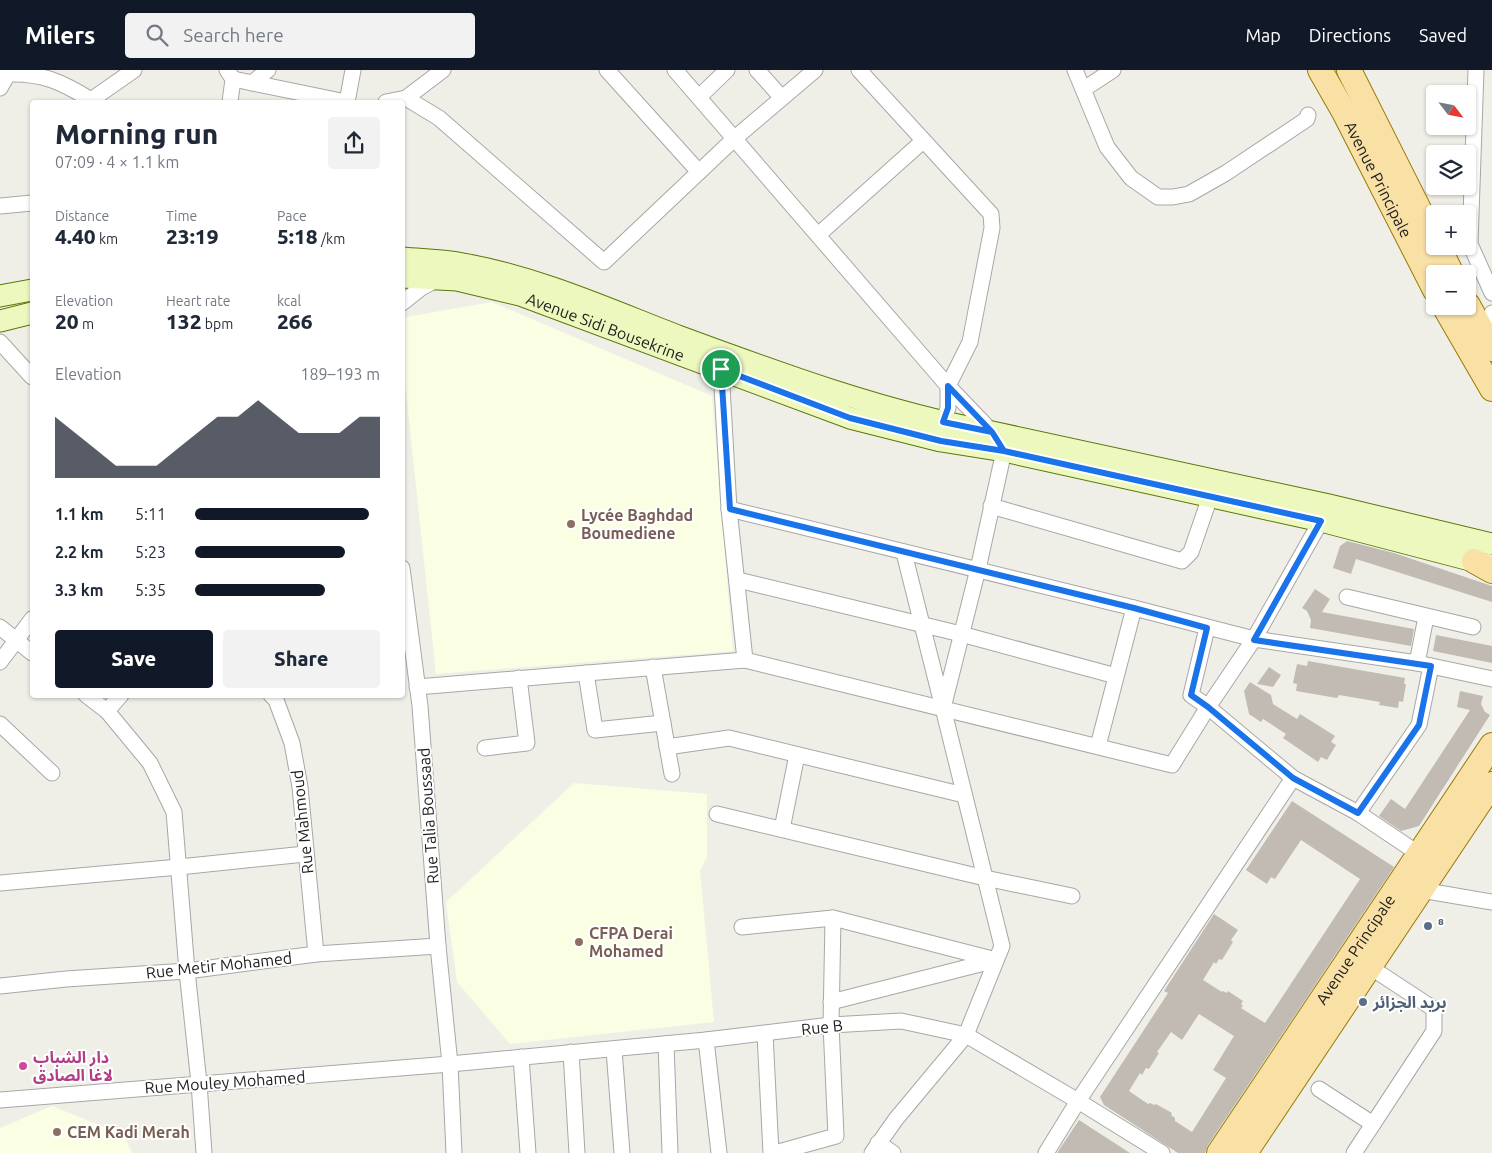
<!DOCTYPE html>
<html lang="en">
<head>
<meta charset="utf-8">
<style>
  :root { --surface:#fff; --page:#f2f2f3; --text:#1f2937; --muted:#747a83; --accent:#111827 }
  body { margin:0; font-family:Ubuntu,"Noto Sans Arabic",sans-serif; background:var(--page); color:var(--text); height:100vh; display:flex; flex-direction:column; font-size:19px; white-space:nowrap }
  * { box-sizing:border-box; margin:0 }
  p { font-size:16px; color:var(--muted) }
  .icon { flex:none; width:28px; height:28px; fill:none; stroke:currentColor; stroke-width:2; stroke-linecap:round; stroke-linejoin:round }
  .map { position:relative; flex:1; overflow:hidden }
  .panel { position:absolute; left:30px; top:30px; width:375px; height:598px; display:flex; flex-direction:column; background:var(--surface); border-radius:5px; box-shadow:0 1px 4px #0004 }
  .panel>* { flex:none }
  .needle { width:32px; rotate:122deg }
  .buttons { position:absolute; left:1426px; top:15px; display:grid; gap:10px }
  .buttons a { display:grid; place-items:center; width:50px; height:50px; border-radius:5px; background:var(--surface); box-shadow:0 1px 4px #0004; font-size:25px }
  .pin { position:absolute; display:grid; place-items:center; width:42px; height:42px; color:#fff; margin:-21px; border:2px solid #fff; border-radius:50%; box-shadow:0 1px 5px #0007 }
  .round { display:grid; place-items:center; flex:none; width:52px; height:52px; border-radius:5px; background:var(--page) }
  .headline { display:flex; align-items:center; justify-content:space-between; height:85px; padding:0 25px }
  h1 { font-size:28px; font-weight:800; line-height:38px }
  .figures { display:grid; grid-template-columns:repeat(3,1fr); gap:8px; height:85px; padding:5px 25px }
  .figures div { display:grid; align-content:center }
  .figures b { font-size:21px; font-weight:800 }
  .figures small { font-size:14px; font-weight:400 }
  .figures p { font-size:14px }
  .chart { height:140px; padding:10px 25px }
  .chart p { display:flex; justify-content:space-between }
  .chart svg { width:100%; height:90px; margin-top:5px; fill:var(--accent); opacity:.7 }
  .button { display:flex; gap:10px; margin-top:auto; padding:10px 25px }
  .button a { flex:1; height:58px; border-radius:5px; background:var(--accent); color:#fff; font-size:20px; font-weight:800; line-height:58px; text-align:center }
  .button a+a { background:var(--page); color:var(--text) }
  ul { padding:0 25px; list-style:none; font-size:16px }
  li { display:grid; grid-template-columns:80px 60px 1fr; align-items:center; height:38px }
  li i { height:12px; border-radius:6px; background:var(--accent) }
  header { display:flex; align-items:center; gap:30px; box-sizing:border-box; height:70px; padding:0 25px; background:var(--accent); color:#fff }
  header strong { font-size:24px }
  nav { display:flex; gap:28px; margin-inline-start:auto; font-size:18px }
  .search { width:350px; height:45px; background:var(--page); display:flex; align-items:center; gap:12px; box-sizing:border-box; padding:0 18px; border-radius:5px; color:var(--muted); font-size:19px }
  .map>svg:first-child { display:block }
  .education { fill:#fafee3 }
  .building { fill:#c1bbb4; fill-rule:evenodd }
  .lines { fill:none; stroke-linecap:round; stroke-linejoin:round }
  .street-casing { stroke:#a7a7a7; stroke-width:17 }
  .secondary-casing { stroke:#5c7609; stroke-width:23 }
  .primary-casing { stroke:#987b05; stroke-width:26 }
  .street { stroke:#fff; stroke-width:15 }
  .secondary { stroke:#edf8be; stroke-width:21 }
  .primary { stroke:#f9e0a4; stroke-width:24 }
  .route-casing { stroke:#fff; stroke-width:10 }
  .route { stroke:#1a73e8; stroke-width:6 }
  .education-dot { fill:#8d6e63; stroke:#fff; stroke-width:2 }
  .service-dot { fill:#5c6f8a; stroke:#fff; stroke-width:2 }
  .hotel-dot { fill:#d1479c; stroke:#fff; stroke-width:2 }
  .labels { text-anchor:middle; stroke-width:4; stroke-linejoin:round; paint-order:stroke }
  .street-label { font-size:16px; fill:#202020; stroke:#fff }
  .education-label { font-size:16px; font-weight:bold; fill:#785e54; stroke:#fff; text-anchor:start }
  .service-label { font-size:16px; font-weight:bold; fill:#4e5e75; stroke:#fff; text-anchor:start }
  .hotel-label { font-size:16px; font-weight:bold; fill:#b23c85; stroke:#fff; text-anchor:start }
</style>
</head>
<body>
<header>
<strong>Milers</strong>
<div class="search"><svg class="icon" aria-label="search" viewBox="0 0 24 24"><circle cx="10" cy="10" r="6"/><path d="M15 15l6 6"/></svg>Search here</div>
<nav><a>Map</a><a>Directions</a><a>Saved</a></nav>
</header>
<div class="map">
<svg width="1492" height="1083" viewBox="0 0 1492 1083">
  <rect width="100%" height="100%" fill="#f0efe7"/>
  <g class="education">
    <polygon points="492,232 712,326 733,581 436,604 403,294 403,251 406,247"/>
    <polygon points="574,713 707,724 707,787 700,801 714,952 510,974 457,912 446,832"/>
    <polygon points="52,1036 124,1065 132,1083 0,1083 0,1058"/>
  </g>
  <g class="building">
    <polygon points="1347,471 1394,483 1492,516 1492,532 1356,489 1351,504 1333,498 1340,476"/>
    <polygon points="1315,519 1330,529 1322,542 1414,559 1411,576 1310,558 1311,550 1307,541 1302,538"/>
    <polygon points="1436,565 1492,576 1492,593 1433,581"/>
    <polygon points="1308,591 1405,608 1404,614 1406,614 1403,632 1399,631 1398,638 1379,635 1380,632 1339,625 1337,628 1296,621 1297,614 1293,613 1297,594 1307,596"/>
    <polygon points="1269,597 1281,605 1273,617 1257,614"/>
    <polygon points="1250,612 1271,625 1273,634 1297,649 1300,644 1335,666 1331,672 1336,675 1327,690 1321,687 1318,692 1283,668 1286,664 1263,649 1261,652 1249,644 1244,621"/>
    <polygon points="1460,621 1483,626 1481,634 1485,642 1490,645 1419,756 1401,761 1379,746 1391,729 1405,739 1470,640 1457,637"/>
    <path d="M1292,731l102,66 -186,278 -3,8h-27l-74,-48 -4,-8 68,-104 -4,-2 50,-77 24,16 -7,10 2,2 -11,18 -3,-1 -3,5 -2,-2 -11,18 19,12 1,-1 4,2 1,-2 15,10 -2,3 2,2 -2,2 24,15 95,-144 -59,-39 -26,39 -4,-2 -4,7 -21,-14zM1199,944l35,22 -21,34 13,8 -34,54 -17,-11v-3l-4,-3 1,-2 -16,-9 -2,1 -4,-2 -2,1 -19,-13 11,-18 2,2 4,-7 3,1 10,-16 -2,-1 14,-20 11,8z"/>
    <polygon points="1079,1050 1130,1083 1057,1083"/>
  </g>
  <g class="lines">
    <g class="street-casing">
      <g id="street">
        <polyline points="227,0 233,9 230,32"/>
        <polyline points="607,0 699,102"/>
        <polyline points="675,0 948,316 992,362 1004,381 978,499 943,638 1002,876 966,965 896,1049 872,1083"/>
        <polyline points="757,0 782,28"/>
        <polyline points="859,0 991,144 992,158 970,272 948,316 948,338 943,352"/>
        <polyline points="1075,0 1107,77 1131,108 1158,127 1173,127 1189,124 1226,103 1307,49 1308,45"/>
        <polyline points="1476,0 1470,174 1492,223"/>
        <path d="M8,4c35,-1 54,8 83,26l1,2"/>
        <polyline points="233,9 346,32"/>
        <polyline points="252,13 268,0"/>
        <polyline points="0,18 8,4 6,0"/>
        <polyline points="1084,19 1113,0"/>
        <polyline points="699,27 727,0"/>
        <polyline points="406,28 443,0"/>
        <polyline points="91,30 134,0"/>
        <polyline points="347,32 353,0"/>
        <polyline points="386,32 406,28 439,48 604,192 735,68 815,0"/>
        <polyline points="0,136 32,133"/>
        <polyline points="818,165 923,71"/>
        <polyline points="402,233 421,218 438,209"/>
        <polyline points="1478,264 1483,262 1492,243"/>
        <polyline points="0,272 32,307"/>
        <polyline points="721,299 729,439 745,590"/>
        <polyline points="991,436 1182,491 1191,482 1210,427"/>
        <polyline points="729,439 1134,538 1254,569 1417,593 1492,609"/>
        <polyline points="904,483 942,634"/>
        <polyline points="402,498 420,636 438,876 450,994 454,1083"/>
        <polyline points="738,510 961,564 1116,606"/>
        <polyline points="1347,527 1473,557"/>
        <polyline points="0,557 32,583"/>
        <polyline points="1207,558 1191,625 1208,637 1293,708 1358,743 1419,784"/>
        <polyline points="0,592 32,549"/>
        <polyline points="1417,593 1426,547"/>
        <polyline points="653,597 672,704"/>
        <polyline points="586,603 595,660 663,653"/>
        <polyline points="417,617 745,590 1172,695 1208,637 1254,569 1321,451"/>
        <polyline points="86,625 107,641 150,693 174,742 187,901 199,1013 204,1083"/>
        <polyline points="271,625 276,630 292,673 300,717 316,884"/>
        <polyline points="107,641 121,625"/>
        <polyline points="0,654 52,703"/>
        <polyline points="1098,676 1134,538"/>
        <polyline points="667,677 729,668 964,725"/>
        <polyline points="485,678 527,673 519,608"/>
        <polyline points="1358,743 1419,655 1431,596"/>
        <polyline points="717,744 985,808 1072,826"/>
        <polyline points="782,759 797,685"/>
        <polyline points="0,813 179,797 305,784"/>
        <polyline points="1421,820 1492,832"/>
        <polyline points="742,857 833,848 996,890 831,932"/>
        <polyline points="0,916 66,909 187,901 316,884 438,876"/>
        <polyline points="765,964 771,1083"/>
        <polyline points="706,970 719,1083"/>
        <polyline points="666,974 670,1083"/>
        <polyline points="614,980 622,1083"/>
        <polyline points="571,982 577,1083"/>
        <polyline points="521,987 528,1083"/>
        <polyline points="1319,1019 1373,1054"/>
        <polyline points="0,1030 450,994 706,970 831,955 901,951 966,965 1078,1031 1162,1083"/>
        <polyline points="878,1073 893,1083"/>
        <polyline points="775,1083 836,1066 831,955 833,848"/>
        <polyline points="1046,1083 1078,1031 1293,708"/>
        <polyline points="1354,1083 1434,961 1434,939 1370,897"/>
      </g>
    </g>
    <g class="secondary-casing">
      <g id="secondary">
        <path d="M402,188c20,2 41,2 61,6 74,13 145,45 215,72 103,38 206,76 314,96l337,73 163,39"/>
        <path id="s1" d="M402,207l55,3 63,15 330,123 91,23 63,10 317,70 168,44"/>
        <polyline points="0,226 32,220"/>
        <polyline points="0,251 32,243"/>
      </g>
    </g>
    <g class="primary-casing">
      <g id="primary">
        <path id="s2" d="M1320,0l24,42 91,178"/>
        <polyline points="1349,0 1435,171"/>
        <polyline points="1438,176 1452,204"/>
        <polyline points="1468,235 1492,279"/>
        <polyline points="1444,236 1492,319"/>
        <polyline points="1474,491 1492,501"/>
        <path id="s3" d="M1219,1083l273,-408"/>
        <polyline points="1245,1083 1492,714"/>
      </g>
    </g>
    <use href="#street" class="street"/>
    <use href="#secondary" class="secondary"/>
    <use href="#primary" class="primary"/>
  </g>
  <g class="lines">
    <g class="route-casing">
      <polyline id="route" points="721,299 730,439 1134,538 1207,558 1191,625 1208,637 1293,708 1358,743 1419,655 1431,596 1254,570 1321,451 1004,381 992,362 943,352 948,338 948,316 992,362 1004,381 941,371 850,348 721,299"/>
    </g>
    <use href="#route" class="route"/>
  </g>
  <g class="education-dot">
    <circle cx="571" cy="454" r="5"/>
    <circle cx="579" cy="872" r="5"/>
    <circle cx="57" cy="1062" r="5"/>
  </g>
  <g class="service-dot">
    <circle cx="1428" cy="856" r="5"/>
    <circle cx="1363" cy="932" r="5"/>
  </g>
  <circle class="hotel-dot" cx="23" cy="996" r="5"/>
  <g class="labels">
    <g class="street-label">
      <text dy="6" stroke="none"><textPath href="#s2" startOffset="124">Avenue Principale</textPath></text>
      <text dy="6" stroke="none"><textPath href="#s1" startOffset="211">Avenue Sidi Bousekrine</textPath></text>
      <text transform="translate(428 746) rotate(-94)" y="6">Rue Talia Boussaad</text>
      <text transform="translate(302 752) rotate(-96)" y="6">Rue Mahmoud</text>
      <text dy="6" stroke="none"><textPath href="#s3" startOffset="245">Avenue Principale</textPath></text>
      <text transform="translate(219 895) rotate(-6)" y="6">Rue Metir Mohamed</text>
      <text transform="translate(822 957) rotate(-6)" y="6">Rue B</text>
      <text transform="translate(225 1012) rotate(-4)" y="6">Rue Mouley Mohamed</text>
    </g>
    <g class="education-label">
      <text x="581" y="451">Lycée Baghdad<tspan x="581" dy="18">Boumediene</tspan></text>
      <text x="589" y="869">CFPA Derai<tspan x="589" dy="18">Mohamed</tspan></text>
      <text x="67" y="1068">CEM Kadi Merah</text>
    </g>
    <g class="service-label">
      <text x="1438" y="862">⁸</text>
      <text x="1373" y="938">بريد الجزائر</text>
    </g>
    <g class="hotel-label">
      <text x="33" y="993">دار الشباب<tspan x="33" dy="18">لاغا الصادق</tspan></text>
    </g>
  </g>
</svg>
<div class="buttons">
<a><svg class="needle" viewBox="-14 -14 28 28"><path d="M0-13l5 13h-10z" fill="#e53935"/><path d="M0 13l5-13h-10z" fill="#747a83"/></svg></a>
<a><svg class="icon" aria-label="layers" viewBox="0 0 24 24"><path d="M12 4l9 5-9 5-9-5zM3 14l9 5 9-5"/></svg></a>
<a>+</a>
<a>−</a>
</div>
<div class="pin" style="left:721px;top:299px;background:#1e9e55"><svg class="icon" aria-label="arrive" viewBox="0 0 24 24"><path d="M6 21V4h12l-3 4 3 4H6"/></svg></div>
<section class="panel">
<div class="headline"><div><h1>Morning run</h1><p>07:09 · 4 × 1.1 km</p></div><a class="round"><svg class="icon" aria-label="share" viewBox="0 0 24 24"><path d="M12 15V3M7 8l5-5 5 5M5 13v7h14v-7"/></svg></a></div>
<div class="figures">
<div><p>Distance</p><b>4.40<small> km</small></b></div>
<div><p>Time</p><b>23:19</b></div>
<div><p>Pace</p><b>5:18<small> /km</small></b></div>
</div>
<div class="figures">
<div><p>Elevation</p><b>20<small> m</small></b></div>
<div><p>Heart rate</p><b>132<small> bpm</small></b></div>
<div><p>kcal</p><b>266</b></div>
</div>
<div class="chart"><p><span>Elevation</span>189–193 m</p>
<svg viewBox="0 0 160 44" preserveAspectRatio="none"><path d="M0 44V14L10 22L20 30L30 38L40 38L50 38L60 30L70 22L80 14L90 14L100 6L110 14L120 22L130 22L140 22L150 14L160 14V44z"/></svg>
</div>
<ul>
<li><b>1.1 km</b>5:11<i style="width:94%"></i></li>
<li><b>2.2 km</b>5:23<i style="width:81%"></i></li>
<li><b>3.3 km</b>5:35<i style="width:70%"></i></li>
</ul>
<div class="button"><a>Save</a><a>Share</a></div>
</section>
</div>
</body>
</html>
